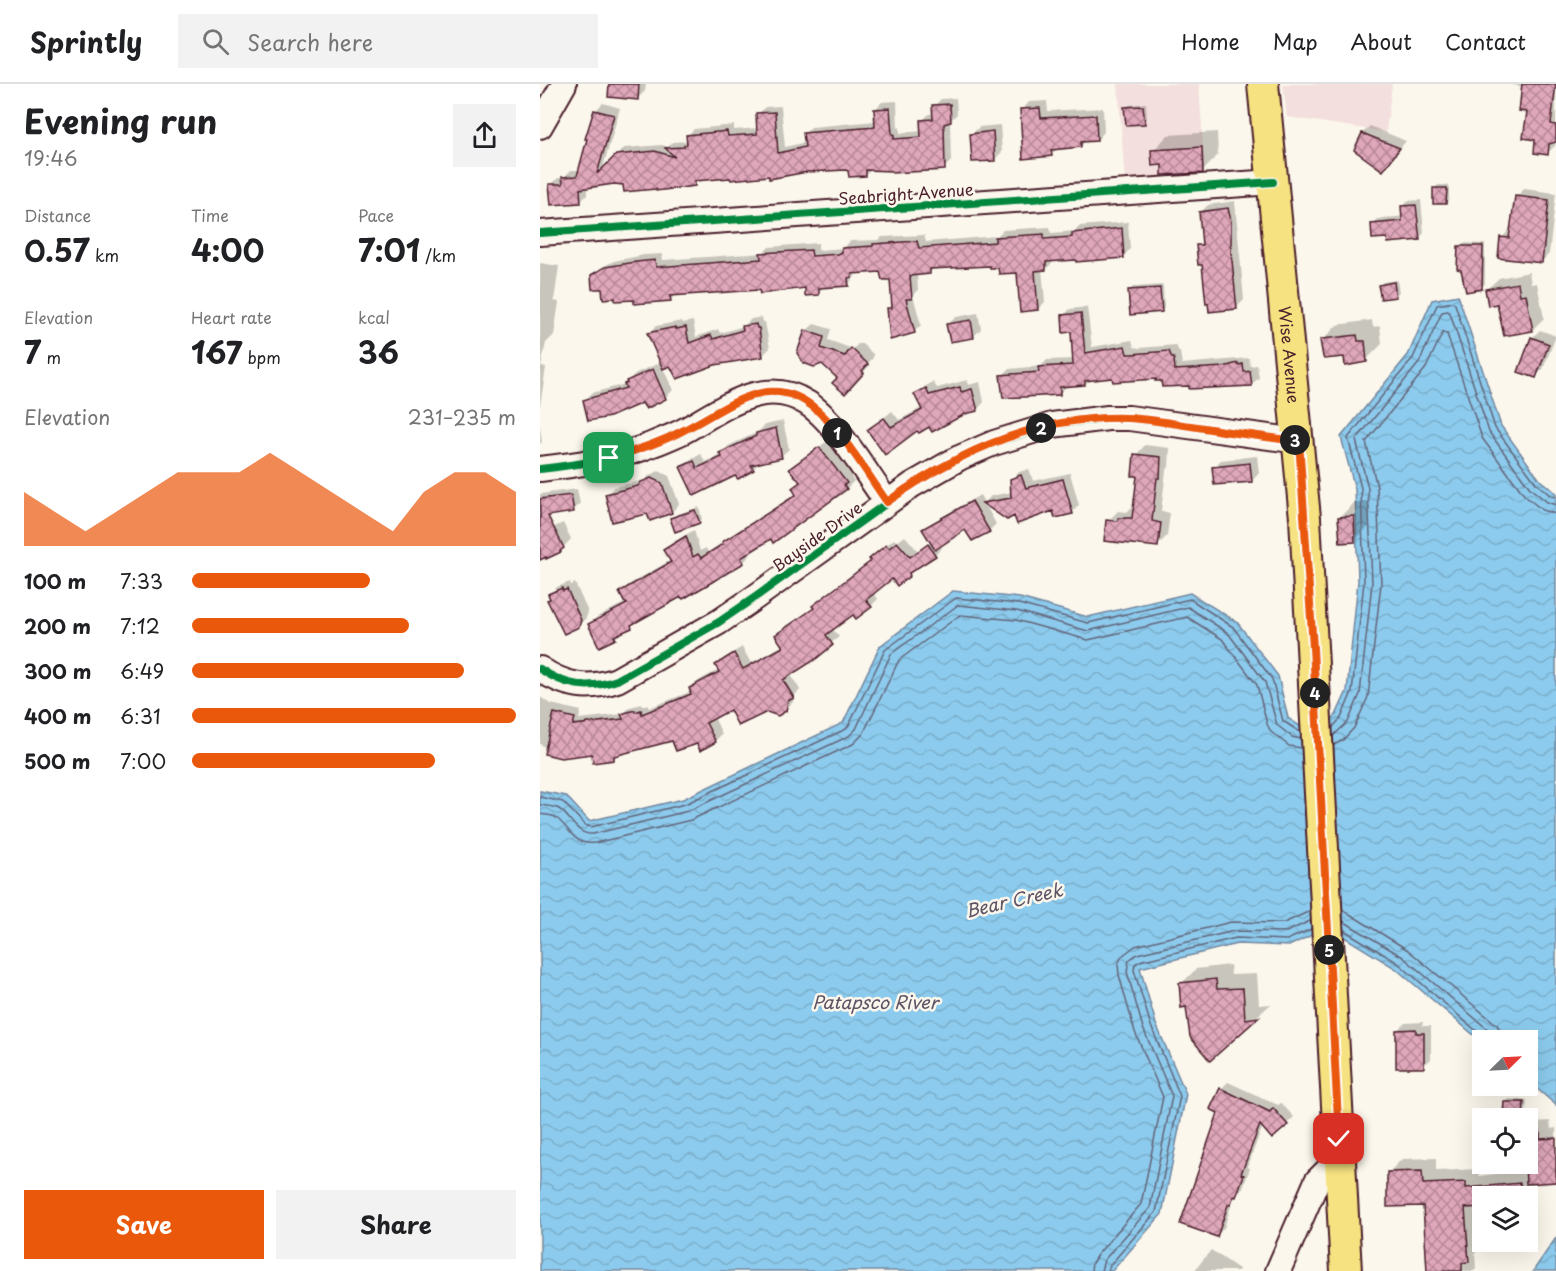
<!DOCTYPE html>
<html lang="en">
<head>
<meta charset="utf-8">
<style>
  :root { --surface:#fff; --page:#f2f2f2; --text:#202124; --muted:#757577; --line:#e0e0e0; --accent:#ea580c }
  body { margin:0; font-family:"Playpen Sans",sans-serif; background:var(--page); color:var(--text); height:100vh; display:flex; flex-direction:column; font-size:22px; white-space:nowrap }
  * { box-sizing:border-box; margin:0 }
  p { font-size:20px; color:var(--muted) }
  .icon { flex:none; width:33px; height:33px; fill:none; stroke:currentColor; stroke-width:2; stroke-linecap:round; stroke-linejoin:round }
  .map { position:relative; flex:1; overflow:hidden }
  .drawer { display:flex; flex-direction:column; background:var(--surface); width:540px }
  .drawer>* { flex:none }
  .needle { width:39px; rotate:66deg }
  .controls { position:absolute; left:932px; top:946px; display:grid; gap:12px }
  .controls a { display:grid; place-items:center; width:66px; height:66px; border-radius:0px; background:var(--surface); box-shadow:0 6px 24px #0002; font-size:30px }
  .pin { position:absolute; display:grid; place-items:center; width:51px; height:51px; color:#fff; margin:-26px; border-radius:12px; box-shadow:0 3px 9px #0006 }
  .km { position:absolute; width:30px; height:30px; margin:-15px; border-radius:50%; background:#222; color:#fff; font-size:16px; line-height:30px; text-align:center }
  .round { display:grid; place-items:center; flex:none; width:63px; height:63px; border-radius:0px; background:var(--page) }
  .summary { display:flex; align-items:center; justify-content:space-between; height:102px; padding:0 24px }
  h1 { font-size:33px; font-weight:700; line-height:45px }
  .stats { display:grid; grid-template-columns:repeat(3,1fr); gap:9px; height:102px; padding:6px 24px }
  .stats div { display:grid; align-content:center }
  .stats b { font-size:30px; font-weight:700 }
  .stats small { font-size:16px; font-weight:400 }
  .stats p { font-size:16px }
  .chart { height:168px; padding:12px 24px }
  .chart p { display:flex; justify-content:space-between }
  .chart svg { width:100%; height:108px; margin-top:6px; fill:var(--accent); opacity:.7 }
  .cta { display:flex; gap:12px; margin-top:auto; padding:12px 24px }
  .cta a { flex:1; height:69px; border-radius:0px; background:var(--accent); color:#fff; font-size:24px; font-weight:700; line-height:69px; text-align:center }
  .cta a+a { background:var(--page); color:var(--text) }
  ul { padding:0 24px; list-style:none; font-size:20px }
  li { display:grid; grid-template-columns:96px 72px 1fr; align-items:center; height:45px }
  li i { height:15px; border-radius:8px; background:var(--accent) }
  header { display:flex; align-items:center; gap:36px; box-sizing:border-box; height:84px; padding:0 30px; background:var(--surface); border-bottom:2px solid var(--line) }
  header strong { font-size:28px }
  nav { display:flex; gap:33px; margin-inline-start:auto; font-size:21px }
  .search { width:420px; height:54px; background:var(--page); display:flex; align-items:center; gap:15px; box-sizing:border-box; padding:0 21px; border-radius:0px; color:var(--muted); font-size:22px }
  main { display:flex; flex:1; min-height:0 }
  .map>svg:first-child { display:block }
  .built { fill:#f3dfdd }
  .water { fill:url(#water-waves); stroke:#72869f; stroke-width:1.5 }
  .shadow { fill:#0003 }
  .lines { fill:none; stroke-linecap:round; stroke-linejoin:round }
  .shore { stroke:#646479; stroke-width:1.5 }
  .building { fill:url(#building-cross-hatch); stroke:#4a1f2b; stroke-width:1.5 }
  .minor-casing { stroke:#4a1f2b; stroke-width:28 }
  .major-casing { stroke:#4a1f2b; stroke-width:34 }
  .minor { stroke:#fbf7ec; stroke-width:24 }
  .major { stroke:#f6e281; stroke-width:30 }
  .cycleway-casing { stroke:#fbf7ec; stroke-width:11 }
  .cycleway { stroke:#00873e; stroke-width:8 }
  .route-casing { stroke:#fff; stroke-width:12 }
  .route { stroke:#ea580c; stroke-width:8 }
  .labels { text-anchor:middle; stroke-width:5; stroke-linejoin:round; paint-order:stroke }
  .street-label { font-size:16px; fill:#4a1f2b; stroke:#fbf7ec }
  .water-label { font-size:18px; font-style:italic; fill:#5e5365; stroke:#fbf7ec }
</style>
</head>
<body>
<header>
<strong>Sprintly</strong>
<div class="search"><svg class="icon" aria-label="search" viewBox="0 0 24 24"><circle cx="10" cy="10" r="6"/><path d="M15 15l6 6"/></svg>Search here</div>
<nav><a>Home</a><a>Map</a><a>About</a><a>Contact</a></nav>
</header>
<main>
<section class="drawer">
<div class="summary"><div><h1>Evening run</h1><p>19:46</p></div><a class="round"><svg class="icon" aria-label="share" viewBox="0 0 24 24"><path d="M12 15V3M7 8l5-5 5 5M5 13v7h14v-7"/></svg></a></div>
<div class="stats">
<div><p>Distance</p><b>0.57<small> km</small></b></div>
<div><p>Time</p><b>4:00</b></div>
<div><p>Pace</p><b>7:01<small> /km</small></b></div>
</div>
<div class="stats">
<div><p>Elevation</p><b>7<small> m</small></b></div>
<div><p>Heart rate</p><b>167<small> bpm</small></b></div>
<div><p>kcal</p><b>36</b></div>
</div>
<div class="chart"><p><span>Elevation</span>231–235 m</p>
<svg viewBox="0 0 160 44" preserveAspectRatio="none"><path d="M0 44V22L10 30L20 38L30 30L40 22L50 14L60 14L70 14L80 6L90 14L100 22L110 30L120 38L130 22L140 14L150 14L160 22V44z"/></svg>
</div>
<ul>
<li><b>100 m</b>7:33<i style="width:55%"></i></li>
<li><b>200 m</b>7:12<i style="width:67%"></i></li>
<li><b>300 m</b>6:49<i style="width:84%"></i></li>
<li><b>400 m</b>6:31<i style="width:100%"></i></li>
<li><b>500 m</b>7:00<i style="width:75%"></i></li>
</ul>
<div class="cta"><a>Save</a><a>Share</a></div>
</section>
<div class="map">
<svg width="1016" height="1187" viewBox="0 0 1016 1187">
  <defs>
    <pattern id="water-waves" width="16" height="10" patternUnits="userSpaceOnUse" patternTransform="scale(1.5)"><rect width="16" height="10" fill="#8ccbed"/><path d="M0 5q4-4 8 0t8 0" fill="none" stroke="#7aaecb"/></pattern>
    <pattern id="building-cross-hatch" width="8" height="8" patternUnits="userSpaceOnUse" patternTransform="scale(1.5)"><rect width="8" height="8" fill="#dfa7ba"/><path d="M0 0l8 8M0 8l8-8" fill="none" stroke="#b78797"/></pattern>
  </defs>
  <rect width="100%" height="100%" fill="#fbf7ec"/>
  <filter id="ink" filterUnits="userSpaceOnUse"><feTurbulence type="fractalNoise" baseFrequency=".0167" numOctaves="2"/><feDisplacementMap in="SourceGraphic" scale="12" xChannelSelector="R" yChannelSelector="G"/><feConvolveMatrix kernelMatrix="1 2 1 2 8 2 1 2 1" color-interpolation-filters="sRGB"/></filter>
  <g filter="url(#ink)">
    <g class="built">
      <polygon points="578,0 659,0 665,91 585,98"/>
      <polygon points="743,0 852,0 846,48 747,33"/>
    </g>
    <g class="water">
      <polygon points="918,211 961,342 1000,396 1016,409 1016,1021 987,996 987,957 942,958 855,884 788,843 749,862 697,860 600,884 616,940 646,1010 622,1130 572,1187 0,1187 0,707 26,712 49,737 143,715 303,639 340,562 413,507 480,514 548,533 650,509 697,538 738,592 748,634 760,642 787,640 796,631 807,607 818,497 815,405 801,353 868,271 892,216"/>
      <polygon points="1016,1154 1016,1187 993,1187"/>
    </g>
    <g class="shadow">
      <polygon points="70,0 106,0 105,7 98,14"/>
      <polygon points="969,0 1016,0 1016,56 1015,62 1007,69 997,54 983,3"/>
      <polygon points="416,14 417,30 410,37 411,77 404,84 332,85 326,91 307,85 160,95 154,101 85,99 47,103 47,111 40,118 11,101 18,94 23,94 31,86 40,86 48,54 47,54 56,26 63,19 80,24 62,87 84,64 122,61 128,63 133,58 148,57 147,52 154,45 194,41 194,46 219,44 218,30 225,23 241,22 245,63 266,58 265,49 271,43 336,37 335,25 342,18 357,17 358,44 360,43 360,49 382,47 382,37 389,30 394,29 394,22 401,15"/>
      <polygon points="507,17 508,27 563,24 564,48 557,56 546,56 541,62 518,64 511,71 482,26 489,18"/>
      <polygon points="606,19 607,35 604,38 586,24 589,21"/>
      <polygon points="460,41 462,68 455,75 432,50 439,43"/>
      <polygon points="830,42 866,57 843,85 823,49"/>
      <polygon points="677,48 678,71 663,87 623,80 613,67 628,51"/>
      <polygon points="898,101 909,101 909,115 906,119 895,104"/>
      <polygon points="984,105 1016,109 1009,170 1001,178 962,154 969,146 972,147 976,113"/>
      <polygon points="881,116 884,149 879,154 848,152 832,141 838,135 864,132 863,123 868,117"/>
      <polygon points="695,117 704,216 696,224 663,179 658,162 663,157 661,128 668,121"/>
      <polygon points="588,138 590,165 583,173 537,174 513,178 506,185 502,185 505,218 498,225 478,187 451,180 395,183 390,188 377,189 378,206 373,211 381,241 374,248 349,225 354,220 352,194 341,187 315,188 315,193 308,200 285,202 278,209 266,202 221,204 136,211 130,216 76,212 52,192 60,184 74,177 104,171 122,170 123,176 223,169 229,163 278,159 278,166 304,164 310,157 339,156 342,153 384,151 386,158 457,152 463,146 510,143 511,149 535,147 540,142"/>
      <polygon points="923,159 945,160 945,200 941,203 919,162"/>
      <polygon points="0,179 19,182 14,217 19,218 14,251 6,259 1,282 6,283 0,323"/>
      <polygon points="989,188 991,200 997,199 1004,234 992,246 958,218 947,205 959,194"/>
      <polygon points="857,196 859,208 855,211 840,201 843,198"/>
      <polygon points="623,201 624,224 621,227 589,207 593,203"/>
      <polygon points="547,223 552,263 592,256 594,263 599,264 636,261 639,268 640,268 642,280 709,274 710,282 717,281 719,294 712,300 650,300 617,293 574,293 550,295 545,300 527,302 520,309 462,292 469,285 501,282 507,276 534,275 532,246 523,232 530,225"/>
      <polygon points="438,229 441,245 433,253 408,240 416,233"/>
      <polygon points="222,233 223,238 225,238 230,264 223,271 130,280 123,284 133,306 125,314 103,317 44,317 52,309 89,299 88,297 96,289 122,278 109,249 116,242 142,237 143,239 153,237 156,253 178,245 180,249 204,242 211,235"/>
      <polygon points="832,236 833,243 840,242 842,260 826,276 805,272 782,257 797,241"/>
      <polygon points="274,240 291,245 288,256 313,265 318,260 322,260 333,270 333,274 328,279 330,281 312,301 299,294 266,247"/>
      <polygon points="1000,246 1016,252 1003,285 995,293 992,254"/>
      <polygon points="427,296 428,301 440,298 444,318 437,326 378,345 329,346 352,327 359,336 383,323 376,310 384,303 393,298 397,304"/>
      <polygon points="243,337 249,365 241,372 221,377 213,385 198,393 196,390 142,383 150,376 161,370 165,378 182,370 188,362 218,348 225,341"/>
      <polygon points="0,341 2,358 0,360"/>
      <polygon points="287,357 313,391 311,393 314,397 307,404 234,457 231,453 209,467 211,470 204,478 143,513 142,511 100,534 75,554 50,540 57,533 86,518 81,508 88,501 131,476 125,467 132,459 154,446 160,467 166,464 168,468 257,410 261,397 251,385"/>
      <polygon points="605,361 630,364 629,383 626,387 621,427 630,429 627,452 618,461 568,437 578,427 587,428 590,425 595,425 599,391 596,371"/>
      <polygon points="717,372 719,389 712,397 674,383 681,376"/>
      <polygon points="489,385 493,397 530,389 539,421 532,429 514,425 475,430 467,434 444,419 451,412 472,408 471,396 479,388"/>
      <polygon points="119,387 129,392 139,420 132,428 108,428 67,411 74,403 105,396 110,391"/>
      <polygon points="37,405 40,420 33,427 0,434 0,410"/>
      <polygon points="440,411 456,440 449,447 426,444 400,461 402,464 395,471 369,490 353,493 333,508 338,515 331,522 313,528 292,544 299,553 250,589 260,606 254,612 253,618 245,626 190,624 174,633 182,650 175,657 158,658 133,655 79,669 74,675 54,668 7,665 0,660 0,613 11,620 41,627 39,635 83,630 90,623 102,620 102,622 108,620 109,624 152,607 151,604 158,597 180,585 177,581 184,574 202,563 211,579 243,561 236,551 244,544 275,523 281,515 332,476 338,468 354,455 357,458 365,452 378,467 392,458 384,446 391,439"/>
      <polygon points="829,417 830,441 815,456 800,433 815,418"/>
      <polygon points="159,423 162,435 159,438 132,434 135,431"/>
      <polygon points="23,439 31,455 20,467 0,475 0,450"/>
      <polygon points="30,498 31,501 35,499 48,528 46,534 38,542 10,511 17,503"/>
      <polygon points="690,881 691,891 717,890 719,921 731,920 670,974 648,922 641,900 656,885"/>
      <polygon points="883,938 882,942 891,942 891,975 883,982 857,946 865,939"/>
      <polygon points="688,998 738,1021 741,1019 754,1033 733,1053 723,1042 707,1083 710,1084 703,1104 693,1116 684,1144 677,1151 681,1005"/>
      <polygon points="969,1015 987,1016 986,1027 983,1031 966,1018"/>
      <polygon points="1010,1037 1011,1045 1016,1044 1016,1097 994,1098 995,1106 987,1114 942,1113 942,1122 939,1122 942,1163 935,1169 936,1185 934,1187 888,1187 885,1121 848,1089 862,1075 896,1074 896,1087 939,1085 939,1092 987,1086 987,1047 995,1038"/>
      <polygon points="671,1166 699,1185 698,1187 654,1187"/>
    </g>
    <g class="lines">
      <g class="shore">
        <polyline points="793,643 801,634 812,608 824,498 821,404 808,354 873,274 897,221 912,218 915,220 955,344 996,399 1011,412 1016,413"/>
        <polyline points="793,652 808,638 820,610 832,499 828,404 816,356 879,279 902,228 908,227 910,229 949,348 990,404 1007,418 1016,421"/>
        <polyline points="794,661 803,656 814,644 828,613 841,500 837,403 826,358 886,284 903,248 907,250 942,354 985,412 1002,426 1016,430"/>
        <polyline points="0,713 23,718 45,741 51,743 145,720 306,645 309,641 345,566 416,514 479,520 548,539 650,515 693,543 732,595 743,637 760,648"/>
        <path d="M0,721c6,1 14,1 19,4 13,8 16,26 34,25l95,-23 161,-75 7,-7 35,-75 67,-49 59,6 71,20 100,-24 40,26 37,49 12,43 15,12 9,2"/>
        <path d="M0,730c4,1 11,1 15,3 15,10 18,29 40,26l96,-23 162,-76 10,-10 36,-74 61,-45 56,5 72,20 99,-23 35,22 35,46 10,39 4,8 18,14 12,2"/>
        <polyline points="803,826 868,866 957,941 962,949 964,957"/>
        <polyline points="803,837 863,873 951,948 955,957"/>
        <polyline points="804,846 858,879 948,957"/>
        <polyline points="551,1187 552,1179 557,1171 601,1120 623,1013 595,948 579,891 578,880 582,872 595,862 691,838 744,839 770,827"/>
        <polyline points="561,1187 564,1176 610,1124 632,1012 603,944 587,888 589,876 597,870 694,847 746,848 770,837"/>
        <polyline points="568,1187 570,1181 616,1128 640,1012 611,942 594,886 595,880 600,877 696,854 747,856 771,845"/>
      </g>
    </g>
    <g class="building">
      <polygon points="69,0 99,0 98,16 68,13"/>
      <polygon points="982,0 1016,0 1011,40 1016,41 1016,58 1009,60 1008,71 994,69 995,56 983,54 987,28 979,27"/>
      <polygon points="410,20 411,38 404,40 405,86 352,89 352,87 326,86 326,92 309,93 308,87 306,86 267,88 229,95 229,92 191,96 190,94 155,97 155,102 116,107 116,105 84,108 83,101 74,100 40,105 41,119 11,121 9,100 23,100 22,93 37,92 47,55 45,55 54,26 74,31 57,90 76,71 115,67 135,73 125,64 144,63 144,61 147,60 146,51 187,47 188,52 217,50 216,29 235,28 238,69 265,63 263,49 335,43 334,25 350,24 352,50 354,50 354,55 381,53 380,36 393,35 392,21"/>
      <polygon points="603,22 605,40 586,41 584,23"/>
      <polygon points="500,24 501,34 556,31 557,57 541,58 541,63 511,66 512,72 483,75 480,25"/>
      <polygon points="453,47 455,77 432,78 430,50"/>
      <polygon points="822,49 860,64 843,87 814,66"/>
      <polygon points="662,63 663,89 622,91 622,81 612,82 611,66"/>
      <polygon points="893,104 907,104 906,120 893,120"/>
      <polygon points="975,112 1009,116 1002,179 958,174 960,153 969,154"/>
      <polygon points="876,121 880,156 848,159 847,154 832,155 831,140 862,137 861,122"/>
      <polygon points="688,124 691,137 691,167 697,225 669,228 668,219 666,220 662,181 658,181 656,161 662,161 659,128"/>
      <polygon points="582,144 584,174 536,178 536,176 506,178 506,186 495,187 498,226 480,228 477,189 459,190 458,184 450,184 450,182 390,185 390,190 370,192 372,215 366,215 375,249 350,256 347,224 352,224 350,196 342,196 340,188 312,190 312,193 308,194 309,202 279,204 279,211 265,212 265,204 220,210 219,206 130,212 131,217 94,220 94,216 75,217 75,214 63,215 62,205 52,205 51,191 65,183 96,178 115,176 116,183 221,175 220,169 271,166 272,172 298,170 302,168 302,164 333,162 333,160 377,157 379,164 455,158 455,153 504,150 504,155 532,153 532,149"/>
      <polygon points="918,162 943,162 942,205 926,208 921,186 917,185"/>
      <polygon points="854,198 856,213 841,215 838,201"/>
      <polygon points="978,199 980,211 986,210 993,247 964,252 957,220 948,222 945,205"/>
      <polygon points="620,204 622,228 590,231 588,206"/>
      <polygon points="541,229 545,269 585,262 587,270 591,270 629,267 632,274 634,274 635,286 683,283 698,279 698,281 703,280 704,288 710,287 712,302 649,305 649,302 622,303 621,297 615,297 616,295 573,298 572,294 545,297 545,301 520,303 520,311 463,314 460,291 499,288 498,283 533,281 531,248 523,249 522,231"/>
      <polygon points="431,236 434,254 410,258 406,240"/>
      <polygon points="216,240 217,244 219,244 223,273 175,281 137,295 130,282 123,285 107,249 136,243 136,245 146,243 149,259 171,251 173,255 203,246 202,242"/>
      <polygon points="265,246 284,253 281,264 305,272 311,264 328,280 322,287 324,289 305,310 292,299 297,294 282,280 274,283 263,279 257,269"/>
      <polygon points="817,251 818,257 825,257 827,278 805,282 804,273 784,275 783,273 780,256 782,255"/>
      <polygon points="991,253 1009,260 996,294 978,288"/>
      <polygon points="113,285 126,315 106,325 102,319 70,333 48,337 43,316 86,304 84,300 87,299 86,297"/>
      <polygon points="420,303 421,308 432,305 438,327 425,330 392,348 389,343 379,349 377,347 345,371 327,346 344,334 351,343 382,326 374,310 386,304 389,311"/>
      <polygon points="236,344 242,374 211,381 214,386 198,395 195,392 154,412 140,383 154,377 157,384 182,373 179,369 216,352 216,349"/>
      <polygon points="279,363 307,399 304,401 307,405 233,459 231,455 201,474 204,479 167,501 143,515 141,513 91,541 92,544 74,552 76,555 59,563 48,540 87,520 84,518 79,508 131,478 123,466 146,452 153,473 158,470 161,474 183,460 182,458 256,411 252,404 260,398 249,385"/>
      <polygon points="594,370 621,373 620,394 617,394 612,437 621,439 618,463 564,457 566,436 578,437 578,434 592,434 597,392 592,392"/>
      <polygon points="710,379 712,398 674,401 672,383"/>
      <polygon points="481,391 486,404 523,395 533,430 515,434 513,427 477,440 474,432 467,436 442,419 471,414 470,395"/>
      <polygon points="111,394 122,399 132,429 110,437 107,430 72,438 65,410 98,402 101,398"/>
      <polygon points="31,411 34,428 8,432 24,464 20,467 21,468 6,475 6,473 0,476 0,415"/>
      <polygon points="432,417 450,448 432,457 425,446 395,466 382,445"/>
      <polygon points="155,426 160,439 135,448 130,434"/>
      <polygon points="814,432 815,458 800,459 798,433"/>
      <polygon points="357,458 370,473 388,460 396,472 369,489 370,492 357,502 352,495 326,516 332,523 316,535 313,531 286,551 293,561 276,575 243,596 254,614 248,617 246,627 238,632 227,628 198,642 190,626 166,639 176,658 160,667 157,660 136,667 132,657 74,672 74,676 53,679 52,670 21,674 4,670 14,629 35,634 33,641 83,635 81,630 95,626 95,628 101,626 102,630 151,610 149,604 179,588 175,581 194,569 203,585 243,563 235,551 274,524 272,522 331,477 329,475 335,470 346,461 349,464"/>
      <polygon points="22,504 23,507 27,505 41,536 39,543 24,550 7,516 10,515 8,510"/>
      <polygon points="676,895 677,905 703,904 705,935 719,933 670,977 650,953 646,923 641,924 639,899"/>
      <polygon points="876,945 876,949 884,949 884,984 856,984 856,946"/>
      <polygon points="680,1004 730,1028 733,1024 748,1041 732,1055 720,1041 701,1090 704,1091 696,1113 694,1112 690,1121 688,1121 677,1153 640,1140 678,1029 670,1025"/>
      <polygon points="964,1018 984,1018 983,1032 963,1031"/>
      <polygon points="1000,1047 1000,1055 1016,1054 1016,1098 986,1100 985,1080 987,1080 987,1048"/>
      <polygon points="882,1087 883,1100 926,1098 926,1104 980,1099 982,1113 942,1113 942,1123 925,1124 929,1178 922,1179 922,1187 887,1187 883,1122 847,1123 847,1088"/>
    </g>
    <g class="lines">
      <g class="minor-casing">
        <g id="minor">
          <polyline points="0,42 24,0"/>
          <polyline points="0,149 733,98"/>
          <path d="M0,385c35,-4 69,-9 103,-21 15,-6 32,-12 46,-20 37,-21 76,-52 118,-25 28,17 60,72 80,99"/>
          <path d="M0,585c25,17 48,21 77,11l102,-58 35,-24 158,-113 47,-27 35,-15 58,-18 56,-7h21l170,23"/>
          <polyline points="738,1187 777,1097 791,1083 801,1082"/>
        </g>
      </g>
      <g class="major-casing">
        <g id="major">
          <path id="s1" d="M723,0l42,434 41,753"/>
        </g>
      </g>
      <use href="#minor" class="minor"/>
      <use href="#major" class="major"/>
      <g class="cycleway-casing">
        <g id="cycleway">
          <polyline points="0,149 733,98"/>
          <path d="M0,385c35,-4 69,-9 103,-21 15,-6 32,-12 46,-20 37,-21 76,-52 118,-25 28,17 60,72 80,99"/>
          <path d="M0,585c25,17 48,21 77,11l102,-58 35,-24 158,-113 47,-27 35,-15 58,-18 56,-7h21l170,23"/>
        </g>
      </g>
      <use href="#cycleway" class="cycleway"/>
    </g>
  </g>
  <g class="lines" filter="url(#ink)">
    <g class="route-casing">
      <path id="route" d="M69,374c27,-7 53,-16 77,-29 44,-22 85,-61 132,-18 25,22 50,64 69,91 70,-50 153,-87 241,-84 21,1 42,5 63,8 36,6 72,11 108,15l14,207 26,491"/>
    </g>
    <use href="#route" class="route"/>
  </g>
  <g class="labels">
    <g class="street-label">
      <text transform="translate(366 110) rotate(-4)" y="6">Seabright Avenue</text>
      <text dy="6" stroke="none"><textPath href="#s1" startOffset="272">Wise Avenue</textPath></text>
      <text transform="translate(277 453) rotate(-36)" y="6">Bayside Drive</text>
    </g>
    <g class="water-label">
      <text transform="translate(474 817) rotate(-13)" y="6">Bear Creek</text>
      <text x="335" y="925">Patapsco River</text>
    </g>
  </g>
</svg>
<div class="controls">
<a><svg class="needle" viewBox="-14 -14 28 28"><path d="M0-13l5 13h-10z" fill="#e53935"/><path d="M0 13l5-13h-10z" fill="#757577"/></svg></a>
<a><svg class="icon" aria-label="locate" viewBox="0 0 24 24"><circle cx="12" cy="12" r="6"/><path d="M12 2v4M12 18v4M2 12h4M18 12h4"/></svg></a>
<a><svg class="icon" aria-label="layers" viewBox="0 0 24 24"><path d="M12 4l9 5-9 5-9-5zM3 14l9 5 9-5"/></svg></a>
</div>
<div class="pin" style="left:69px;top:374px;background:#1e9e55"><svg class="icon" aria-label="arrive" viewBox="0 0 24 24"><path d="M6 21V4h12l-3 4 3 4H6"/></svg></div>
<div class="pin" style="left:799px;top:1055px;background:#d93025"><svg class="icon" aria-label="check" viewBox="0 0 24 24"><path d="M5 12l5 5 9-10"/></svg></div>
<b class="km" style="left:297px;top:349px">1</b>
<b class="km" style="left:501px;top:344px">2</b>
<b class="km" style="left:755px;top:356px">3</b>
<b class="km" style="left:775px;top:609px">4</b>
<b class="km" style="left:789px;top:866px">5</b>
</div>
</main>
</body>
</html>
